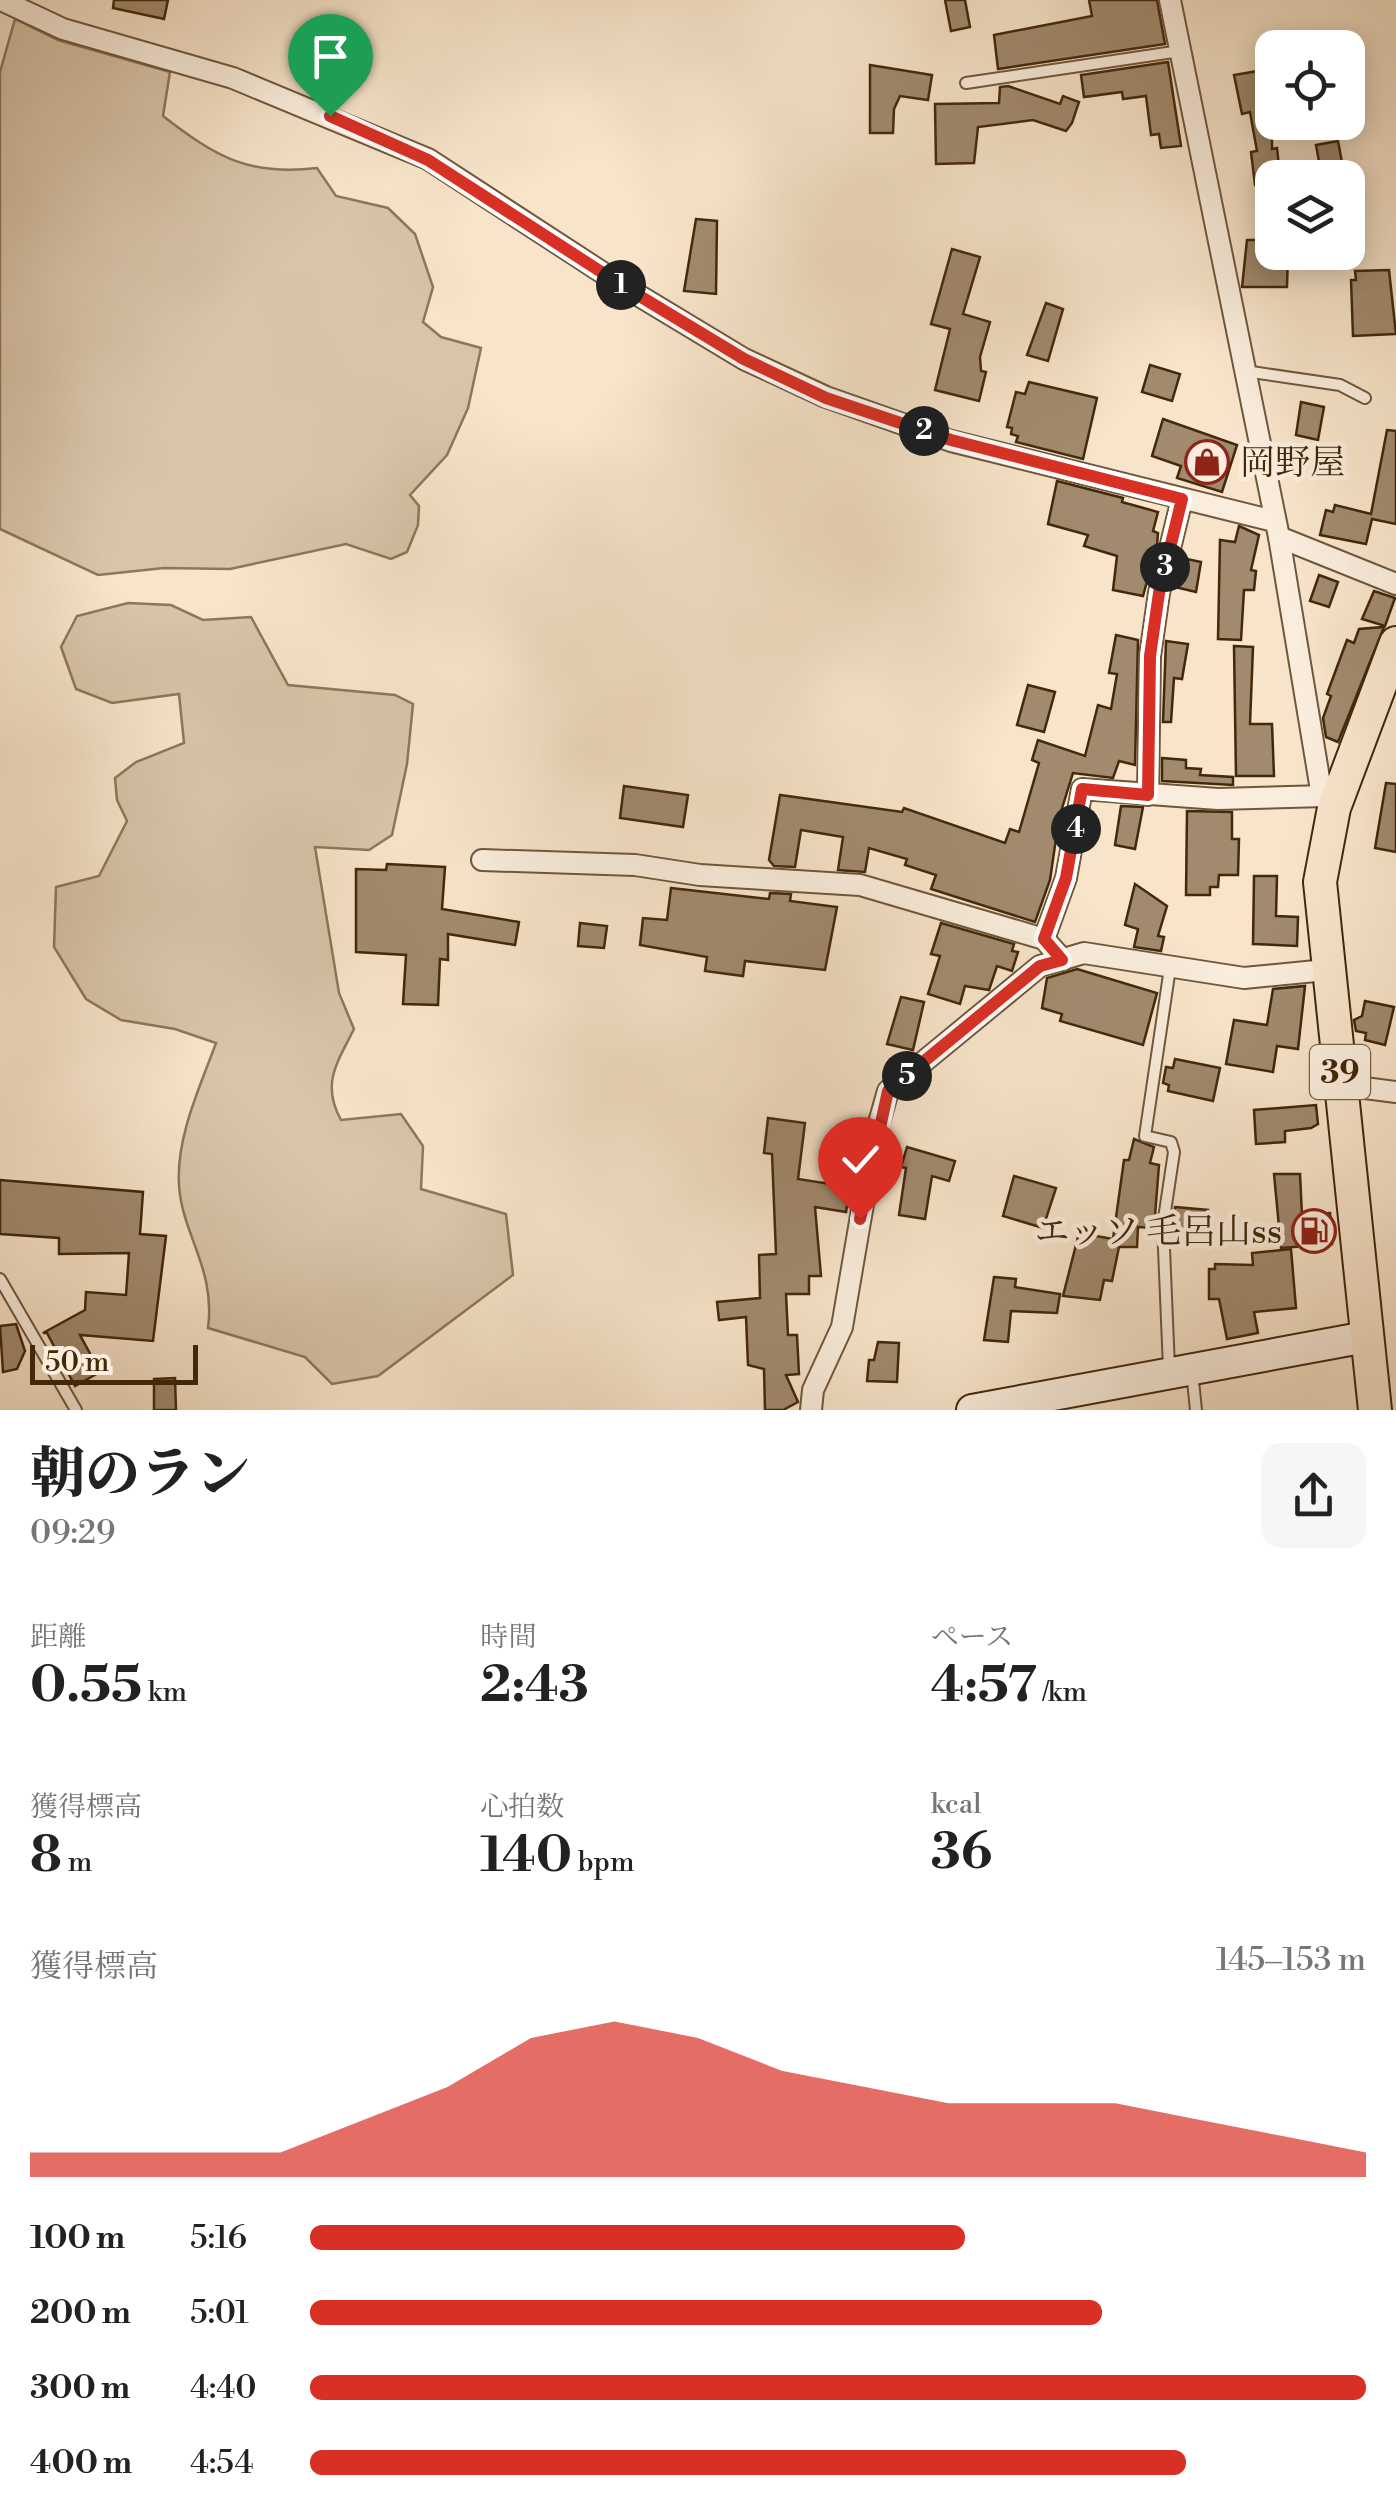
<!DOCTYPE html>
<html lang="ja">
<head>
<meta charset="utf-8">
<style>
  :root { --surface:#fff; --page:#f6f6f6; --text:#222; --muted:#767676; --accent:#d93025 }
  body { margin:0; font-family:"Libre Bodoni","Noto Serif JP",serif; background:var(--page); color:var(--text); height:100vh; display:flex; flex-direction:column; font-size:38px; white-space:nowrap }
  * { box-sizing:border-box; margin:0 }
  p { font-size:32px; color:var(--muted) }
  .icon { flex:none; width:55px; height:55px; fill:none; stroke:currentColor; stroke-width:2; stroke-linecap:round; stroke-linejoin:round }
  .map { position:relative; height:1410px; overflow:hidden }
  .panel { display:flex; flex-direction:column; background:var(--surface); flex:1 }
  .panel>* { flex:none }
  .tools { position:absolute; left:1255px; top:30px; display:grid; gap:20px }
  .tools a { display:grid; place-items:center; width:110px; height:110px; border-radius:20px; background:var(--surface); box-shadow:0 5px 25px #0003; font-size:50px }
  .scale { position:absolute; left:30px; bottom:25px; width:168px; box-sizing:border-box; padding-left:10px; border:5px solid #43280a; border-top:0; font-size:28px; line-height:35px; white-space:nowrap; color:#43280a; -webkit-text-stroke:8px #faeddd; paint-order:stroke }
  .pin { position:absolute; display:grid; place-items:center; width:85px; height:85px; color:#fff; margin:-102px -42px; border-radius:50% 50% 50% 0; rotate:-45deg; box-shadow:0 0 10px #0007 }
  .pin .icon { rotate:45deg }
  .km { position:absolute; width:50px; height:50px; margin:-25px; border-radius:50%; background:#222; color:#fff; font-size:28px; line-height:50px; text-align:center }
  .round { display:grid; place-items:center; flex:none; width:105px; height:105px; border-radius:20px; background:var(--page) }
  .summary { display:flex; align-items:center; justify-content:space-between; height:170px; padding:0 30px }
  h1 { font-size:55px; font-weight:800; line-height:75px }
  .figures { display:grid; grid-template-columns:repeat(3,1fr); gap:15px; height:170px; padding:10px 30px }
  .figures div { display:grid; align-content:center }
  .figures b { font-size:50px; font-weight:800 }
  .figures small { font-size:28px; font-weight:400 }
  .figures p { font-size:28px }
  .chart { height:280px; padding:20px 30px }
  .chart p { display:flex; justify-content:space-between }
  .chart svg { width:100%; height:180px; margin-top:10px; fill:var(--accent); opacity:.7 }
  ul { padding:0 30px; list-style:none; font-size:32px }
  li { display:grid; grid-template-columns:160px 120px 1fr; align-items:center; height:75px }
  li i { height:25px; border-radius:12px; background:var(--accent) }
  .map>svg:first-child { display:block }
  .green { fill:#d8c4a9; stroke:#8e765a; stroke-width:2.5 }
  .building { fill:#a18a6e; stroke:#43280a; stroke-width:2.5 }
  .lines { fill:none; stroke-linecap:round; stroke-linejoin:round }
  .lane-casing { stroke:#70573a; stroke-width:14 }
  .street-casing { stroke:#70573a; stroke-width:24 }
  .secondary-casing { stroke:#43280a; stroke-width:34 }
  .primary-casing { stroke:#43280a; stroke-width:36 }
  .lane { stroke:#faeddd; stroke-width:10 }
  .street { stroke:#faeddd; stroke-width:20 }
  .secondary { stroke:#faeddd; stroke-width:30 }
  .primary { stroke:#f7e4ca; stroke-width:32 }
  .route-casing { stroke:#fff; stroke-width:20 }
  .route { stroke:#d93025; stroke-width:12 }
  .labels { text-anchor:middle; stroke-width:9; stroke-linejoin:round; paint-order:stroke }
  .shield { fill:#faeddd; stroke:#7a6349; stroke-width:2.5 }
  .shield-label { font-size:32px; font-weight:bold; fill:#43280a }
  .poi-label { font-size:35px; fill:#43280a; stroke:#faeddd; text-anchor:start }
</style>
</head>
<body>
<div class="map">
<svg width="1396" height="1410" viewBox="0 0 1396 1410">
  <rect width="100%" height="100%" fill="#f7e4ca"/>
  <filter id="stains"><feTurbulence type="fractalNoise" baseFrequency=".002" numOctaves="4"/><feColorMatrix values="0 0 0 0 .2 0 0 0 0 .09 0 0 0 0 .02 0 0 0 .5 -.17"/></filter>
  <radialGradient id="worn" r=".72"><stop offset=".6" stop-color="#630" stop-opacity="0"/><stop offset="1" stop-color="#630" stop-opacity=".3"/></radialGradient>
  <g class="green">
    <path d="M15,19l43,21 112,32 -7,44c53,41 85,60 154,52l19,28 52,12 27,26 18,53 -10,35 18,15 40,11 -13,60 -21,47 -37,40 9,11 -1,19 -11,27 -16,7 -45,-15 -116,25 -66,-1 -66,7 -98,-46v-457z"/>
    <path d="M128,603l43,2 32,15 48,-3 37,68 107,10 18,9 -6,60 -15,71 -23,15 -54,-3 24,146 15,36c-17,34 -33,55 -13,91l60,-6 22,32 -2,43 85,25 7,61 -135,101 -46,8 -27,-27 -97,-29c8,-59 -26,-93 -29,-143 -3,-48 21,-98 37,-142l-41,-14 -54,-9 -35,-21 -32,-52 2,-60 43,-11 28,-55 -10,-21 -2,-22 21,-16 48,-19 -5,-49 -67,9 -36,-14 -15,-42 16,-31z"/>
  </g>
  <g class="building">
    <polygon points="114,0 168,0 164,19 113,8"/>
    <polygon points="945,0 965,0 970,27 951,31"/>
    <polygon points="1089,0 1157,0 1165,44 998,69 994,35 1092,16"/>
    <polygon points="1168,62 1181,146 1161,148 1159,134 1151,135 1146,96 1123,99 1122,92 1084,97 1081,75"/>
    <polygon points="870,65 932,75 928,100 900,96 894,109 893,133 870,133"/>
    <polygon points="1264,70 1272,116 1272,149 1277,148 1279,166 1273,167 1272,184 1255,185 1251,152 1257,151 1250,112 1242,114 1234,75"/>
    <polygon points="1008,86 1060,104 1063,96 1079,102 1072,123 1066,131 1033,120 978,127 974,163 936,164 935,104 999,103 1000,87"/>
    <polygon points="1338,141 1345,178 1322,178 1316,145"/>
    <polygon points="696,219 717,221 716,294 684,291"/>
    <polygon points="1247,240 1268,240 1267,252 1288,252 1287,287 1242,287"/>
    <polygon points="952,249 980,257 963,314 990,322 980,357 981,371 986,372 979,401 935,390 950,329 931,324"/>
    <polygon points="1389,270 1396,334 1353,336 1351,280 1356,280 1355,271"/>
    <polygon points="1046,303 1063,309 1048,361 1027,355"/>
    <polygon points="1150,365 1180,374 1172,401 1142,392"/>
    <polygon points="1029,382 1097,398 1083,459 1016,442 1018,436 1011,434 1012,428 1007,427 1016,392 1025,394"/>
    <polygon points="1301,402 1324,407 1318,440 1296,435"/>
    <polygon points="1163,419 1237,445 1222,492 1177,478 1181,466 1152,456"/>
    <polygon points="1387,430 1396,431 1396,524 1372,519 1366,544 1320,535 1326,510 1333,512 1335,505 1371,514"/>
    <polygon points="1057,481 1123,498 1122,502 1158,512 1153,531 1158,533 1157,545 1143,596 1113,590 1117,556 1084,546 1088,535 1048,524"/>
    <polygon points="1239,526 1259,535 1251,570 1256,571 1254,590 1244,590 1241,640 1218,639 1220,540 1235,542"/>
    <polygon points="1182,558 1201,562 1196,592 1175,587"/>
    <polygon points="1319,575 1338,582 1329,607 1310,601"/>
    <polygon points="1374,591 1395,598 1385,626 1362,619"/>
    <polygon points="1384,627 1338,742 1326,737 1323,718 1331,696 1327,694 1347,640 1354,643 1359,629"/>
    <polygon points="1116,635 1138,640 1135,765 1119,761 1113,778 1073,773 1059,818 1050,880 1035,922 931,889 936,875 905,865 907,859 869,848 865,872 838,870 843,837 801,830 795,867 774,866 769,860 780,795 902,812 904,808 1005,843 1010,829 1019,832 1039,763 1032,760 1038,740 1085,756 1098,705 1111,709 1117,674 1109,673"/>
    <polygon points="1166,641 1188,644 1182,679 1174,678 1171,722 1163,722"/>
    <polygon points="1234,646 1253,647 1250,724 1272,724 1274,776 1236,776"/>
    <polygon points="1028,685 1055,692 1044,732 1017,725"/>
    <polygon points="1162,758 1186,760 1186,768 1201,769 1200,775 1233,777 1233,785 1162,781"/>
    <polygon points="1386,783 1396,784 1396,852 1375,848"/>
    <polygon points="624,786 688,795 683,827 620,818"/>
    <polygon points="1121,806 1143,807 1135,849 1115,845"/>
    <polygon points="1187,811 1232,812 1232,839 1239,839 1238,875 1219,875 1218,887 1210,887 1210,895 1186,895"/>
    <polygon points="387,864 445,867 442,909 519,922 515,945 448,934 448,960 440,959 438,1005 403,1004 406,955 356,952 356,869 386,870"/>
    <polygon points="1254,876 1277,876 1276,916 1298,917 1297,946 1253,944"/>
    <polygon points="1135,884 1167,906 1158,936 1164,937 1161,951 1134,947 1138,929 1125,925"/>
    <polygon points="671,888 769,899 770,893 791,894 790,901 837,907 825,970 745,961 743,976 705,971 707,957 640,945 643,918 667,920"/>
    <polygon points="580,923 607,926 604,948 578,946"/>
    <polygon points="941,923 1014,944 1012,951 1018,952 1012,971 997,966 989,990 965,986 960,1004 928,994 940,956 931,954"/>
    <polygon points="1077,969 1157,993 1143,1045 1060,1021 1062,1014 1042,1008 1047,978"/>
    <polygon points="1305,986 1298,1049 1277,1046 1273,1072 1226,1064 1234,1020 1267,1025 1273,989"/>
    <polygon points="901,997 924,1002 913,1050 887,1044"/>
    <polygon points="1365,1001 1394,1007 1385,1045 1365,1040 1366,1033 1356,1031 1354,1020 1362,1016"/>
    <polygon points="1175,1059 1220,1068 1213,1101 1168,1091 1169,1085 1163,1083 1166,1067 1173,1068"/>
    <polygon points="1316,1105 1318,1124 1311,1128 1285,1131 1285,1142 1256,1144 1254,1110"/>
    <polygon points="768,1118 805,1123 798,1179 850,1187 846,1212 815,1207 821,1276 809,1276 809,1294 786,1294 788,1335 797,1335 799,1374 786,1375 798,1402 783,1410 765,1410 764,1369 748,1365 746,1317 719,1320 717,1302 760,1298 759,1255 776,1254 772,1154 764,1153"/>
    <polygon points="1134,1139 1154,1147 1150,1163 1159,1165 1154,1228 1138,1227 1137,1247 1119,1247 1112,1281 1104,1280 1100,1300 1063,1296 1079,1233 1113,1239 1124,1160 1129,1160"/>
    <polygon points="907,1147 955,1161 949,1181 932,1176 925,1219 899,1215 906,1168 901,1167"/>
    <polygon points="1274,1174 1300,1174 1302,1215 1330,1213 1332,1244 1281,1248"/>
    <polygon points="1014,1176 1056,1188 1043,1228 1003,1216"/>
    <polygon points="0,1180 143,1192 140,1234 166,1236 153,1341 80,1335 100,1372 75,1386 47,1333 43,1333 85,1310 86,1292 126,1295 129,1253 59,1254 59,1238 0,1234"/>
    <polygon points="1175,1207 1208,1210 1205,1233 1172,1230"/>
    <polygon points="1291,1249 1296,1308 1254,1312 1258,1333 1227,1339 1219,1299 1209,1299 1209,1269 1215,1269 1215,1264 1253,1265 1252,1253"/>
    <polygon points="994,1277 1016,1279 1015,1287 1060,1294 1057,1313 1011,1311 1008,1342 984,1340"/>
    <polygon points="16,1324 25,1351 17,1369 3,1372 0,1326"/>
    <polygon points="878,1342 899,1343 897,1382 867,1381 869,1360 874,1360"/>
    <polygon points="175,1378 176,1410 154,1410 154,1379"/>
  </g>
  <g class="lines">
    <g class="lane-casing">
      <g id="lane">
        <polyline points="966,83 1180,51"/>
        <polyline points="1245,371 1340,385 1365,398"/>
        <polyline points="0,1279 76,1410"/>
        <polyline points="1169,1368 1163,1225 1174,1152 1171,1142 1145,1136 1170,968"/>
        <polyline points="1192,1371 1196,1410"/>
      </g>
    </g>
    <g class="street-casing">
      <g id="street">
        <polyline points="1,0 63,29 233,78 428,159 623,286 744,359 826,397 951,441 1274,521"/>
        <polyline points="1170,0 1279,537 1320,784 1334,808"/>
        <polyline points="1279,537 1396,584"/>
        <polyline points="1148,795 1150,656 1159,593 1182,499"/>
        <polyline points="482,860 635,865 700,875 860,885 1044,939 1063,960"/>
        <polyline points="1044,939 1066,878 1082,789 1218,799 1326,796"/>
        <polyline points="1342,1085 1396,1092"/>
        <polyline points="811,1410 813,1390 842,1327 874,1140 888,1091 1040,966 1084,953 1244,978 1326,970"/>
      </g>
    </g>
    <g class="secondary-casing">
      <polyline id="secondary" points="972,1410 1366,1337"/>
    </g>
    <g class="primary-casing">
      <polyline id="primary" points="1375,1410 1320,882 1334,808 1396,643"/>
    </g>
    <use href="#lane" class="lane"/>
    <use href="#street" class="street"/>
    <use href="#secondary" class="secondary"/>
    <use href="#primary" class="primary"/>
  </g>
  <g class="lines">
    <g class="route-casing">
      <polyline id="route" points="330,116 428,160 623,286 744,359 826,398 951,440 1182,499 1159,593 1150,656 1148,795 1082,789 1066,878 1044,939 1062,960 1040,966 888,1091 860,1219"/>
    </g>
    <use href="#route" class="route"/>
  </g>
  <defs>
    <g id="shop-ring" transform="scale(2.25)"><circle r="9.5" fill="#faeddd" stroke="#8f2418" stroke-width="1.5"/><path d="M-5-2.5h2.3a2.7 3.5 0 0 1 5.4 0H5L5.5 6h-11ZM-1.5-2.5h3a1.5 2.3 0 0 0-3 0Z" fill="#8f2418"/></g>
    <g id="fuel-ring" transform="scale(2.25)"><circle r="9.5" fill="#faeddd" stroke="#8f2418" stroke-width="1.5"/><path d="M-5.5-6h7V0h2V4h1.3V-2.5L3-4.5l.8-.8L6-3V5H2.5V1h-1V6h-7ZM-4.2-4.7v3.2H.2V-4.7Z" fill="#8f2418"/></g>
  </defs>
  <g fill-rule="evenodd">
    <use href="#shop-ring" x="1207" y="462"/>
    <use href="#fuel-ring" x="1314" y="1231"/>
  </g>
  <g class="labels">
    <rect class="shield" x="1310" y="1045" width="60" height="54" rx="8"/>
    <g class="shield-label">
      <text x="1340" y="1083">39</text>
    </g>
    <g class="poi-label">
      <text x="1240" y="474">岡野屋</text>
      <text x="1282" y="1243" text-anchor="end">エッソ 毛呂山ss</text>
    </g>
  </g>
  <rect width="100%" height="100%" filter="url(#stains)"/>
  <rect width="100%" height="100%" fill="url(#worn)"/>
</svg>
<div class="tools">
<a><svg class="icon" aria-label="locate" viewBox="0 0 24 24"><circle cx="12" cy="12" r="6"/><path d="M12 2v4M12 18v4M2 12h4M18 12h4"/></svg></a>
<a><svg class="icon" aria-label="layers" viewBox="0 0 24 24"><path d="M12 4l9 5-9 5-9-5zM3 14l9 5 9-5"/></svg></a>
</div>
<div class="scale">50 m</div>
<div class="pin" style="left:330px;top:116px;background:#1e9e55"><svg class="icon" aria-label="arrive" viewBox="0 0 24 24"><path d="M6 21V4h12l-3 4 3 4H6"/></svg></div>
<div class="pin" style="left:860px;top:1219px;background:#d93025"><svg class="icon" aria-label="check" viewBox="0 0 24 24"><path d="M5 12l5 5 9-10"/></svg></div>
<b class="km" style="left:621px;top:285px">1</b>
<b class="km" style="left:924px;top:431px">2</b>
<b class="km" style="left:1165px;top:567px">3</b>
<b class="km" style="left:1076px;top:829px">4</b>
<b class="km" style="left:907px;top:1076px">5</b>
</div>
<section class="panel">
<div class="summary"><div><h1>朝のラン</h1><p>09:29</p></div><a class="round"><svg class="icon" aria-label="share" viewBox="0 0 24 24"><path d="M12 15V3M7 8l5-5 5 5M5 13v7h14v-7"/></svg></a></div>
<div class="figures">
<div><p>距離</p><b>0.55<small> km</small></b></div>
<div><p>時間</p><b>2:43</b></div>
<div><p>ペース</p><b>4:57<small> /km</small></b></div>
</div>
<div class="figures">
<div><p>獲得標高</p><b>8<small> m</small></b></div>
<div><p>心拍数</p><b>140<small> bpm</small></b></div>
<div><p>kcal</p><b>36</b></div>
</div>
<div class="chart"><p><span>獲得標高</span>145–153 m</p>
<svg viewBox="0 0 160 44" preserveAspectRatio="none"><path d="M0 44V38L10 38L20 38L30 38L40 30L50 22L60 10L70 6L80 10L90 18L100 22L110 26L120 26L130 26L140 30L150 34L160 38V44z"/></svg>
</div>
<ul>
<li><b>100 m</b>5:16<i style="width:62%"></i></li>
<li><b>200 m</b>5:01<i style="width:75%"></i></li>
<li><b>300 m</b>4:40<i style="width:100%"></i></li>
<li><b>400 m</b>4:54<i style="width:83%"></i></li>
</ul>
</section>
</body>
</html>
